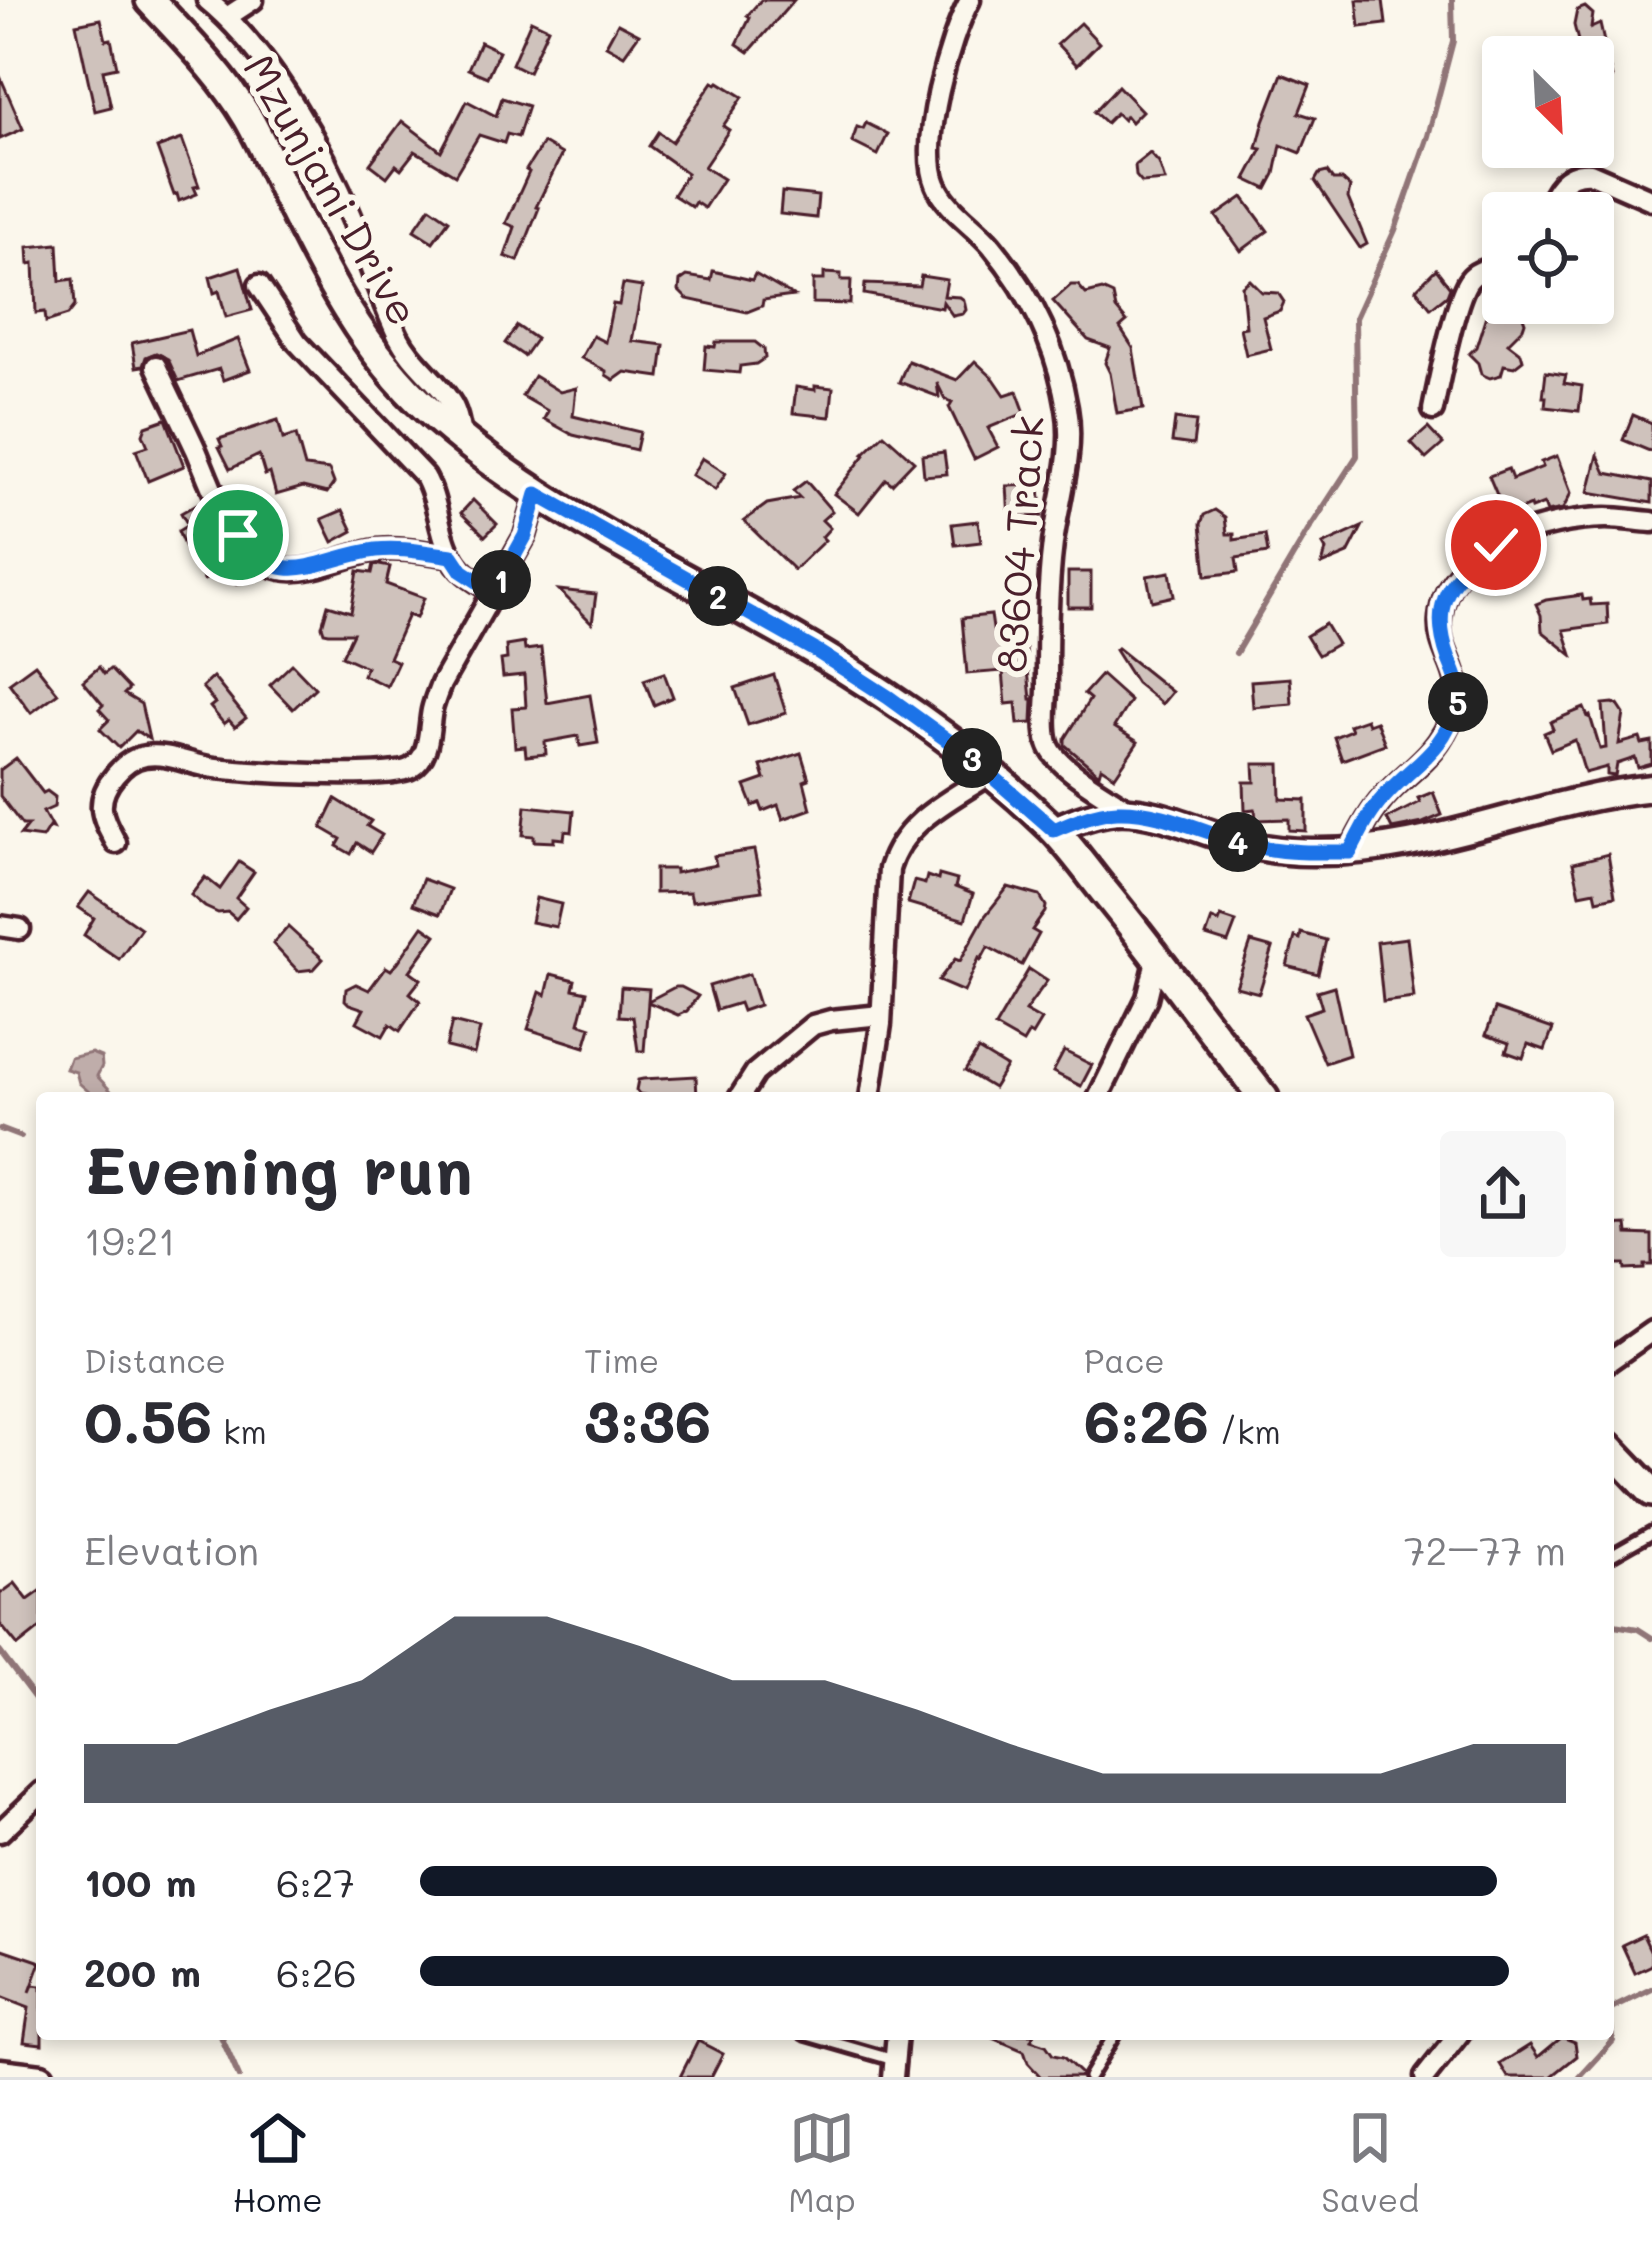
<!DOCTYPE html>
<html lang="en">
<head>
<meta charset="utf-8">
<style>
  :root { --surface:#fff; --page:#f7f7f7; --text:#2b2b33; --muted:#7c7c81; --line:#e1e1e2; --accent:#111827 }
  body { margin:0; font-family:Mali,sans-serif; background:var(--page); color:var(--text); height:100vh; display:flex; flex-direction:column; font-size:45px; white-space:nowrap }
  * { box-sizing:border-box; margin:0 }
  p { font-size:39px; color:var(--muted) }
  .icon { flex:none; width:66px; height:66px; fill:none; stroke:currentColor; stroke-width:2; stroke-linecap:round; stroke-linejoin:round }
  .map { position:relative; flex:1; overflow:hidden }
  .details { position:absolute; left:36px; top:1092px; width:1578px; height:948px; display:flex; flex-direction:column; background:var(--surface); border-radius:12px; box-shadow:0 6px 18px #0003 }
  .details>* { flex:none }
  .needle { width:78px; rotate:156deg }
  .buttons { position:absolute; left:1482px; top:36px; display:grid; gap:24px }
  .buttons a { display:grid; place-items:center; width:132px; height:132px; border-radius:12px; background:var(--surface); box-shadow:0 6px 18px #0003; font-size:60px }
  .pin { position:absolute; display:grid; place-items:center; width:102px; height:102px; color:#fff; margin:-51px; border:6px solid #fff; border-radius:50%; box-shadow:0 3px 12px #0007 }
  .km { position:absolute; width:60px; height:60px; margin:-30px; border-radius:50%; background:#222; color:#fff; font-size:33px; line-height:60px; text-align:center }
  .round { display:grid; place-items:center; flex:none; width:126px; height:126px; border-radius:12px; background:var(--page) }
  .summary { display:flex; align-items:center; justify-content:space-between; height:204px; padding:0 48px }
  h1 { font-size:66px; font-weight:700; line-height:90px }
  .metrics { display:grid; grid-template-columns:repeat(3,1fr); gap:18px; height:204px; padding:12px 48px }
  .metrics div { display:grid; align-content:center }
  .metrics b { font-size:60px; font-weight:700 }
  .metrics small { font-size:33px; font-weight:400 }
  .metrics p { font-size:33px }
  .chart { height:336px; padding:24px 48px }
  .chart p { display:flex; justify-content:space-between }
  .chart svg { width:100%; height:216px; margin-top:12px; fill:var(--accent); opacity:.7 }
  ul { padding:0 48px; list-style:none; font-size:39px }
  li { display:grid; grid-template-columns:192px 144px 1fr; align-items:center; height:90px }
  li i { height:30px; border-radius:15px; background:var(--accent) }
  .menu { display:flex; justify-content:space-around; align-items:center; height:168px; border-top:3px solid var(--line); background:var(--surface); font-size:33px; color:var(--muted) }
  .menu a { display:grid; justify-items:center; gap:6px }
  .menu .active { color:var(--accent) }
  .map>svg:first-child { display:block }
  .water { fill:#bfadaa; stroke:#907477; stroke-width:3 }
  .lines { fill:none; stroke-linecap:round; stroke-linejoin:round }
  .stream { stroke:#907477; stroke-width:6 }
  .building { fill:#cfc2bc; stroke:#4a1f2b; stroke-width:3 }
  .service-casing { stroke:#4a1f2b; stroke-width:18 }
  .minor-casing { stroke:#4a1f2b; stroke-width:27 }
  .tertiary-casing { stroke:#4a1f2b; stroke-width:33 }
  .secondary-casing { stroke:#4a1f2b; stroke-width:36 }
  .service { stroke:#fbf7ec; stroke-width:9 }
  .minor { stroke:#fbf7ec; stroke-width:18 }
  .tertiary { stroke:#fbf7ec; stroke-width:24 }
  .secondary { stroke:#fbf7ec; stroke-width:27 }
  .route-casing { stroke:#fff; stroke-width:24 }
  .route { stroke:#1a73e8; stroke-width:15 }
  .labels { text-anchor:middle; stroke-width:12; stroke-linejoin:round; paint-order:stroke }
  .street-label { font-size:42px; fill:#4a1f2b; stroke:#fbf7ec }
</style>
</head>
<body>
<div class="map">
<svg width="1652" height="2077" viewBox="0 0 1652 2077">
  <rect width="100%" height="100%" fill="#fbf7ec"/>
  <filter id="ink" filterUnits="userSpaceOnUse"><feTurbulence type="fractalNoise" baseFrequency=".00833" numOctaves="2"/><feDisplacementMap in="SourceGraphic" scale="24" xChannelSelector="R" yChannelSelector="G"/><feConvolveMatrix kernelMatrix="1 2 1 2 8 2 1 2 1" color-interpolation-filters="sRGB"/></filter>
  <g filter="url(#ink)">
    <polygon class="water" points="91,1053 101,1057 102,1066 97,1076 111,1091 113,1098 96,1098 79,1083 76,1072 66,1069 70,1058"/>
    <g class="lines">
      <g class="stream">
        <polyline points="1236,653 1308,531 1357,456 1355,318 1395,230 1428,136 1453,41 1452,0"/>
        <polyline points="0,1129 21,1137"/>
        <polyline points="1608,1624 1638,1629 1652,1638"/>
        <polyline points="0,1652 42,1708"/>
        <polyline points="220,2034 239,2077"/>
        <polyline points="1580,2077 1613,2041 1609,2010 1652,1989"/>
      </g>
    </g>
    <g class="building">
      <polygon points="761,0 794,0 749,52 737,44 750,18 747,16"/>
      <polygon points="1357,0 1383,0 1386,24 1360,27"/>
      <polygon points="1585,7 1593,14 1591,28 1600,24 1612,78 1593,83 1593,57 1582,57 1574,25 1577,10"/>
      <polygon points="101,19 106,40 111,39 117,67 103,70 111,107 95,111 76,24"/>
      <polygon points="531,20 548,28 528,72 512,64"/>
      <polygon points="618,23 639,34 624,55 606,45"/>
      <polygon points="1080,23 1099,43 1077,65 1057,44"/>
      <polygon points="480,42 499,51 487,77 468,69"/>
      <polygon points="1282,74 1310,85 1299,113 1315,118 1301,153 1281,145 1275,174 1267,189 1246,179 1262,149 1257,148 1264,121"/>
      <polygon points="0,76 23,129 0,139"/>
      <polygon points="713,82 717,84 719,82 743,97 723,126 729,130 704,167 723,179 704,208 695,202 692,207 673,195 687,173 649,146 658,132 672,142"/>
      <polygon points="1118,86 1142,111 1131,122 1126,116 1123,120 1116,113 1106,123 1094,112"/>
      <polygon points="502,98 528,106 518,137 507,134 504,143 479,135 455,175 415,151 401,169 396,165 387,177 370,164 402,121 441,151 467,101 496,116"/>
      <polygon points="866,123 888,134 878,155 852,142 857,127 863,129"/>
      <polygon points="182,139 199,186 194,187 197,194 179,201 177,194 174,195 157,148"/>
      <polygon points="543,143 562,154 536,207 539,208 518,261 505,256 515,227 506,223 529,172 526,170"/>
      <polygon points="1150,153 1159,163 1165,181 1142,183 1136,176 1135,165"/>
      <polygon points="1327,172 1333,180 1342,180 1350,187 1348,198 1367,244 1360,248 1315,181 1319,174"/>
      <polygon points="782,192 818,196 816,218 780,214"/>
      <polygon points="1243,197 1268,231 1241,251 1216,216"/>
      <polygon points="430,207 449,220 433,242 414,230"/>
      <polygon points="58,244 60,281 73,279 75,306 68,315 46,322 45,312 36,313 34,263 29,264 28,247"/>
      <polygon points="240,267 252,310 226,317 219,291 214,293 210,277"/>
      <polygon points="1436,269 1450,287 1447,295 1431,308 1416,289"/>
      <polygon points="713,271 752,280 755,274 793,296 763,300 762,306 747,312 687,299 679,291 680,281 687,276 711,280"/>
      <polygon points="824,273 841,274 841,280 851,280 850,304 813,303 813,280 824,280"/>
      <polygon points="921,276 947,280 944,296 960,297 964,300 966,310 963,314 953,316 943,302 942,308 864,294 865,284 919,286"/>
      <polygon points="1250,280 1262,292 1278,293 1284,302 1280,311 1263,317 1271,349 1246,355 1240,328 1246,327 1242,286"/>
      <polygon points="623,284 642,287 632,341 664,345 660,377 625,372 614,380 606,375 606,371 581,358 593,336 605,342 613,304 619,305"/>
      <polygon points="1071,285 1078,285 1086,294 1102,290 1113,295 1116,309 1127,322 1120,328 1133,348 1143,409 1117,413 1110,373 1105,363 1110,348 1088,340 1053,301"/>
      <polygon points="1489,306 1495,312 1516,308 1521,311 1525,322 1523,328 1508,343 1521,353 1523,360 1514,367 1504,365 1501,375 1490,378 1481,374 1478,363 1469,354 1476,347"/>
      <polygon points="517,326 536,339 524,356 505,343"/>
      <polygon points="189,330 196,356 238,339 250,370 223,380 219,369 178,381 168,359 156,353 146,357 143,366 136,367 132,343"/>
      <polygon points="716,342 755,342 764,349 765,358 756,364 740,366 739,373 704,370 706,346 715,347"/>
      <polygon points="908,361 957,380 975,361 994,379 1005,395 1017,391 1025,413 988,428 998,447 974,459 949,407 952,402 945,399 937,383 939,397 899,382"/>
      <polygon points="1546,372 1566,375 1564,383 1582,386 1579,411 1545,407 1546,397 1543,397"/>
      <polygon points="534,376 560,392 576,388 573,416 640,432 636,450 573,435 544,419 548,411 522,396"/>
      <polygon points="815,386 833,388 830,417 793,413 796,387 815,390"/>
      <polygon points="1633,415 1652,423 1652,452 1623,440"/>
      <polygon points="166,419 184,466 148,481 136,450 148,446 143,434 146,426"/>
      <polygon points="1175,419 1196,422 1193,445 1172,442"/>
      <polygon points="278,420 283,439 296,435 305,467 329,470 334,483 327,493 303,487 276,495 270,473 265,475 259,455 230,469 219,447 222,446 219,439"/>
      <polygon points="1428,428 1443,444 1426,459 1411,443"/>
      <polygon points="884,434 914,461 892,484 886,479 859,513 834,494 865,455 863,454"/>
      <polygon points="944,452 947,474 924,476 922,455"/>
      <polygon points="1598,455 1606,473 1652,482 1652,503 1589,492"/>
      <polygon points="1557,456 1571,493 1563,509 1547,512 1544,504 1531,509 1530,506 1506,516 1489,476 1508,469 1512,479 1543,467 1541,462"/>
      <polygon points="702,458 726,473 715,490 692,475"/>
      <polygon points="806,481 832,511 822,520 830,528 822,537 825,540 794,570 744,521 767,504 800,498 793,491"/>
      <polygon points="1040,485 1042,516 1009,518 1007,486"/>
      <polygon points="473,500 497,524 485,536 461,513"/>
      <polygon points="202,501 220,535 254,576 236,584 228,568 204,580 196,565 193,567 178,531 188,525 181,513"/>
      <polygon points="343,510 353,531 333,542 322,519"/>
      <polygon points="1215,510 1225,517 1227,534 1234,534 1234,540 1265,535 1268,553 1236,558 1238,572 1206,576 1201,524 1204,515"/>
      <polygon points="978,521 981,542 955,545 952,524"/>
      <polygon points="1362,527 1348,554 1322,565 1326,550 1323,545"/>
      <polygon points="374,564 390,567 386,584 424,598 416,618 408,615 389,658 398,662 387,686 363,675 366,667 342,656 353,633 329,633 324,632 322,626 328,605 351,612 358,571 372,573"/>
      <rect x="1068" y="572" width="23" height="35"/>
      <polygon points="1170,572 1174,596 1152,601 1147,576"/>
      <polygon points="559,590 596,594 592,623"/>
      <polygon points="1582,595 1583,600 1590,599 1591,605 1607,604 1608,624 1564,630 1572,655 1542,631 1541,615 1536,604 1546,600"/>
      <polygon points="991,615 994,635 1024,632 1031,699 1033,699 1032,723 1018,724 1016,703 1006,704 1003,671 967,674 962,618"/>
      <polygon points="1325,624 1337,644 1318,655 1306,636"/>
      <polygon points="524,643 525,650 541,648 547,703 590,695 598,743 580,746 578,736 545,742 546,754 526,756 525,746 515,747 512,708 526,707 524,675 503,677 501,660 507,659 506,646"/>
      <polygon points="1117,648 1172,692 1162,704 1136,683 1115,650"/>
      <polygon points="35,664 58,693 31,713 9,683"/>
      <polygon points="292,664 315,688 293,709 270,685"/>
      <polygon points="99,667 104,674 110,669 129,689 124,694 141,704 149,739 136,731 119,748 100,729 109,720 99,709 103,705 83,681"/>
      <polygon points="664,673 673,697 654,705 644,680"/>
      <polygon points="774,675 786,713 748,725 735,688"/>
      <polygon points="1101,675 1130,701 1114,727 1138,742 1115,776 1101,767 1099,774 1065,745 1065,739 1090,699 1084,694"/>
      <polygon points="213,677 246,718 235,727 229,720 224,724 210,707 215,703 202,687"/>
      <polygon points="1290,678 1292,704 1253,707 1251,681"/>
      <polygon points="1613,703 1618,705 1624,714 1619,744 1640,738 1642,744 1652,742 1652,764 1638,768 1635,758 1617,764 1615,776 1607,775 1607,767 1585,773 1575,740 1551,750 1544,733 1553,729 1550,722 1584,708 1588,717 1590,716 1600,749 1606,748 1603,704"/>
      <polygon points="1366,719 1368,724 1376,721 1385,744 1342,760 1334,737 1351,730 1349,725"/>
      <polygon points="801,753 809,779 804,781 811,809 783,819 778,805 763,811 760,803 753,806 745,786 765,779 761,766"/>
      <polygon points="16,758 43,793 47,791 55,797 54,807 43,812 52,828 49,827 42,838 20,835 28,825 22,825 0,796 0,770"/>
      <polygon points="1254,764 1280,764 1281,799 1306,800 1306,831 1289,830 1289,819 1256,820 1255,809 1245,810 1244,782 1255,782"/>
      <polygon points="1433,792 1442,815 1423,823 1392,829 1387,819 1420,802 1418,798"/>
      <polygon points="336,799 371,821 367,826 382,835 371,852 357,843 351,854 337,846 341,839 322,828"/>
      <polygon points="526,806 574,811 572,832 565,831 564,839 554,838 554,842 534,841 534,836 523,835"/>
      <polygon points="754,850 762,891 692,901 690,892 655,893 655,869 675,869 675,873 716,865 714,856"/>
      <polygon points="1608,854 1615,896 1597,900 1595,891 1580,894 1573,863"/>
      <polygon points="239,862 254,872 236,898 246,907 236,919 228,912 218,913 205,907 191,895 205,877 220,889"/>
      <polygon points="939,875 957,880 955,887 973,894 965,920 908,903 914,881 925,884 927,876 938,880"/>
      <polygon points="423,879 450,889 440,914 413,904"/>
      <polygon points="1008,887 1040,896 1046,906 1045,912 1032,930 1039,934 1022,965 988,947 981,960 979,958 964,992 938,981 955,959 960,961 985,916"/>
      <polygon points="89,892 141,928 119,959 84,935 94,918 78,907"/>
      <polygon points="536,898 561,904 556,927 531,922"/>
      <polygon points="1221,917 1236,922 1228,943 1206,936 1212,919 1219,922"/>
      <polygon points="423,926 436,935 410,971 421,979 410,993 420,1001 400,1031 390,1024 383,1036 357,1022 364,1009 349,1004 345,1000 346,989 356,984 369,990 386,967 391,970 398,962"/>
      <polygon points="288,927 323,959 314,969 298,971 273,944"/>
      <polygon points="1301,933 1326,940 1318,974 1287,966 1295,937 1300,939"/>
      <polygon points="1407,938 1414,998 1383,1002 1377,942"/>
      <polygon points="1251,942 1273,948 1259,993 1236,987"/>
      <polygon points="1029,969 1047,981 1025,1011 1041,1020 1032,1035 1029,1033 1023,1043 995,1027"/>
      <polygon points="551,974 575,980 573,989 587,992 579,1023 591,1027 585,1047 528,1029 540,992 546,995"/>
      <polygon points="749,974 759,1005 742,1011 739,1003 716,1010 709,986"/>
      <polygon points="1334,986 1349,1055 1325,1063 1304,1014 1322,1008 1317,991"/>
      <polygon points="621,987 649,989 648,1001 675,987 681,987 698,996 687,1011 678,1015 648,1002 644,1051 638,1051 633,1017 619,1016"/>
      <polygon points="1495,1009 1553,1029 1545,1050 1528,1044 1523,1058 1506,1052 1509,1043 1486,1035"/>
      <polygon points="452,1022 480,1029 474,1054 446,1047"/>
      <polygon points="978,1050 1006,1067 993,1088 965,1071"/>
      <polygon points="1064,1051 1092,1065 1081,1086 1053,1072"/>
      <polygon points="696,1076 697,1098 659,1098 639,1094 636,1090 638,1080 643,1079"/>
      <polygon points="1627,1225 1628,1234 1652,1235 1652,1265 1644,1265 1644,1269 1625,1270 1624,1264 1608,1264 1608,1226"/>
      <polygon points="15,1583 28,1600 42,1590 42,1627 18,1646 0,1624 0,1594"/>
      <polygon points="1643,1935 1652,1954 1652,1965 1635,1973 1622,1945"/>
      <polygon points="0,1948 41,1962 30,1992 33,1985 42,1986 42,2044 24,2042 29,2008 0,1997"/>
      <polygon points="984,2034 1034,2034 1031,2040 1046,2045 1053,2055 1063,2057 1081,2074 1080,2077 1041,2077 1028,2063 1024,2051"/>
      <polygon points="1562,2037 1575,2042 1577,2056 1551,2077 1508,2077 1500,2064 1530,2045 1538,2057"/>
      <polygon points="698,2041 723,2054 711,2077 680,2077"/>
    </g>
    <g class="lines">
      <g class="service-casing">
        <g id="service">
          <polyline points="1608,1557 1652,1532"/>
          <polyline points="804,2034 894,2060"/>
          <polyline points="1089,2077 1115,2034"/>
        </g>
      </g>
      <g class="minor-casing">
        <g id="minor">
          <path d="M207,0c63,52 117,148 147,223 15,38 26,76 44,113 14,27 36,41 52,65 7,10 9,23 11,35"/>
          <path d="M970,0c-21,38 -51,144 -34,184 10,25 38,41 55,61 39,47 66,102 76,163 8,44 -8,91 -14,135 -6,48 -6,96 -6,145 0,17 -4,38 1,55 7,25 61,53 83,68"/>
          <polyline points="227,17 253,0"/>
          <path d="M1545,213c8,-22 19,-42 45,-40l62,27"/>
          <path d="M259,285l38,57 128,135c16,28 13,68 36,92 9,10 22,16 33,23"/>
          <path d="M156,366c13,28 27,56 40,84 18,42 43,124 101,120 27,-1 54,-17 81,-20 24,-3 50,3 74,6"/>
          <path d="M1433,410c5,-25 22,-112 36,-130 7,-10 23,-12 34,-16"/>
          <path d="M116,843c-5,-10 -13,-22 -14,-34 -2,-22 22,-50 43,-53 21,-4 44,8 64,11 29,5 182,13 202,1 20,-12 17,-38 21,-58 2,-9 6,-18 9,-26l84,-148 12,-42"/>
          <path d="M1350,852c10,-19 19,-38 34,-55 28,-31 52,-39 69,-83 16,-42 -17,-58 -13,-96 7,-72 107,-99 166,-100 16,0 31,3 46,4"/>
          <polyline points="0,926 20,929"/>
          <polyline points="739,1098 755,1073 813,1025 831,1020 881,1015"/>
          <path d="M870,1098l11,-74 8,-155c15,-49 61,-68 101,-95"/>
          <polyline points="1098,1098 1147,998 1157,957"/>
          <polyline points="1608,1362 1652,1331"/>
          <polyline points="0,1832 42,1792"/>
          <polyline points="893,2077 897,2034"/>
          <polyline points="1425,2077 1459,2034"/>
        </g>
      </g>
      <g class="tertiary-casing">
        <g id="tertiary">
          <path d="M1054,830c19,-9 40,-17 61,-19 41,-3 84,21 124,31 23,7 48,10 72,10 118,3 225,-52 341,-64"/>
          <polyline points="0,2072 41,2077"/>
        </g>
      </g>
      <g class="secondary-casing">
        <g id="secondary">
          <path d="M150,0c35,38 71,73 98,118 15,26 27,55 40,82 37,75 76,152 140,210 134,122 311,185 460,287 58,38 113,82 163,130 19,19 35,42 52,63 56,68 106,139 161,208"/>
          <polyline points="1608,1446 1652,1492"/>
        </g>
      </g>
      <use href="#service" class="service"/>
      <use href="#minor" class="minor"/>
      <use href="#tertiary" class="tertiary"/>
      <use href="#secondary" class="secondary"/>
    </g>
  </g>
  <g class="lines" filter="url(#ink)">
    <g class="route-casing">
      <path id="route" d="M238,535c44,59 80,23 138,15 25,-3 51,3 76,6l10,15 32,21 31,-56 12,-42 281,158 70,45 80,58 86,75c20,-9 42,-18 63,-19 50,-2 99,29 148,37 28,5 57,4 85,4 10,-19 19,-39 34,-55 31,-35 59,-44 73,-93 5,-17 -2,-29 -8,-45 -21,-57 1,-82 47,-114"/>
    </g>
    <use href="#route" class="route"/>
  </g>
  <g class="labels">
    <g class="street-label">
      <text transform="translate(331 190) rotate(60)" y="15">Mzunjani Drive</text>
      <text transform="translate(1020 544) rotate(-86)" y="15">83604 Track</text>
    </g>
  </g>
</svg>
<div class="buttons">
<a><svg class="needle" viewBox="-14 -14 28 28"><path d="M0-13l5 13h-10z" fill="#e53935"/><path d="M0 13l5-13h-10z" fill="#7c7c81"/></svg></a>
<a><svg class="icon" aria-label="locate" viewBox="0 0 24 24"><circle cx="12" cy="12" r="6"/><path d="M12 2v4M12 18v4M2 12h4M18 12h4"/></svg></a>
</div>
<div class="pin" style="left:238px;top:535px;background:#1e9e55"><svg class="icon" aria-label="arrive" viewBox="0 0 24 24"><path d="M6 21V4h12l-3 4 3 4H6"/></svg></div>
<div class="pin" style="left:1496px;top:545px;background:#d93025"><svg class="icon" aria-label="check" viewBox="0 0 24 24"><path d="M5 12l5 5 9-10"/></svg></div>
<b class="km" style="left:501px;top:580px">1</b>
<b class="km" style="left:718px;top:596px">2</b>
<b class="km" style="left:972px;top:758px">3</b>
<b class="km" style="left:1238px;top:842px">4</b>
<b class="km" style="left:1458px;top:702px">5</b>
<section class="details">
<div class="summary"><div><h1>Evening run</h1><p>19:21</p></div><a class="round"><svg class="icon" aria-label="share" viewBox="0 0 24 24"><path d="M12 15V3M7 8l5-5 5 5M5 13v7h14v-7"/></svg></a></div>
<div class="metrics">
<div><p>Distance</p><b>0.56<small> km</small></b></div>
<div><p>Time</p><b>3:36</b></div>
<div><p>Pace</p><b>6:26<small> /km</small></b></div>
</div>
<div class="chart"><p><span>Elevation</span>72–77 m</p>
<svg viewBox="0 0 160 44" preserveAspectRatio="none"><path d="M0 44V32L10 32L20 25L30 19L40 6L50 6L60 12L70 19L80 19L90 25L100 32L110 38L120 38L130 38L140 38L150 32L160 32V44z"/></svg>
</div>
<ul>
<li><b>100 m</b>6:27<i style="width:94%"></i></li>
<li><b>200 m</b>6:26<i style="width:95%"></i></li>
</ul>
</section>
</div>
<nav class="menu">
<a class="active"><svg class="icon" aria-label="home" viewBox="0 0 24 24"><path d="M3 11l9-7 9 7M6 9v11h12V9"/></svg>Home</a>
<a><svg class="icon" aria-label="map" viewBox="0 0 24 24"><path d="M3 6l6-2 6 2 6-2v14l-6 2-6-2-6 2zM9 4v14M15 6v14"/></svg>Map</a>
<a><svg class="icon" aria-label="saved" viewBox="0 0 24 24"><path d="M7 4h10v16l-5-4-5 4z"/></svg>Saved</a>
</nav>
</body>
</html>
